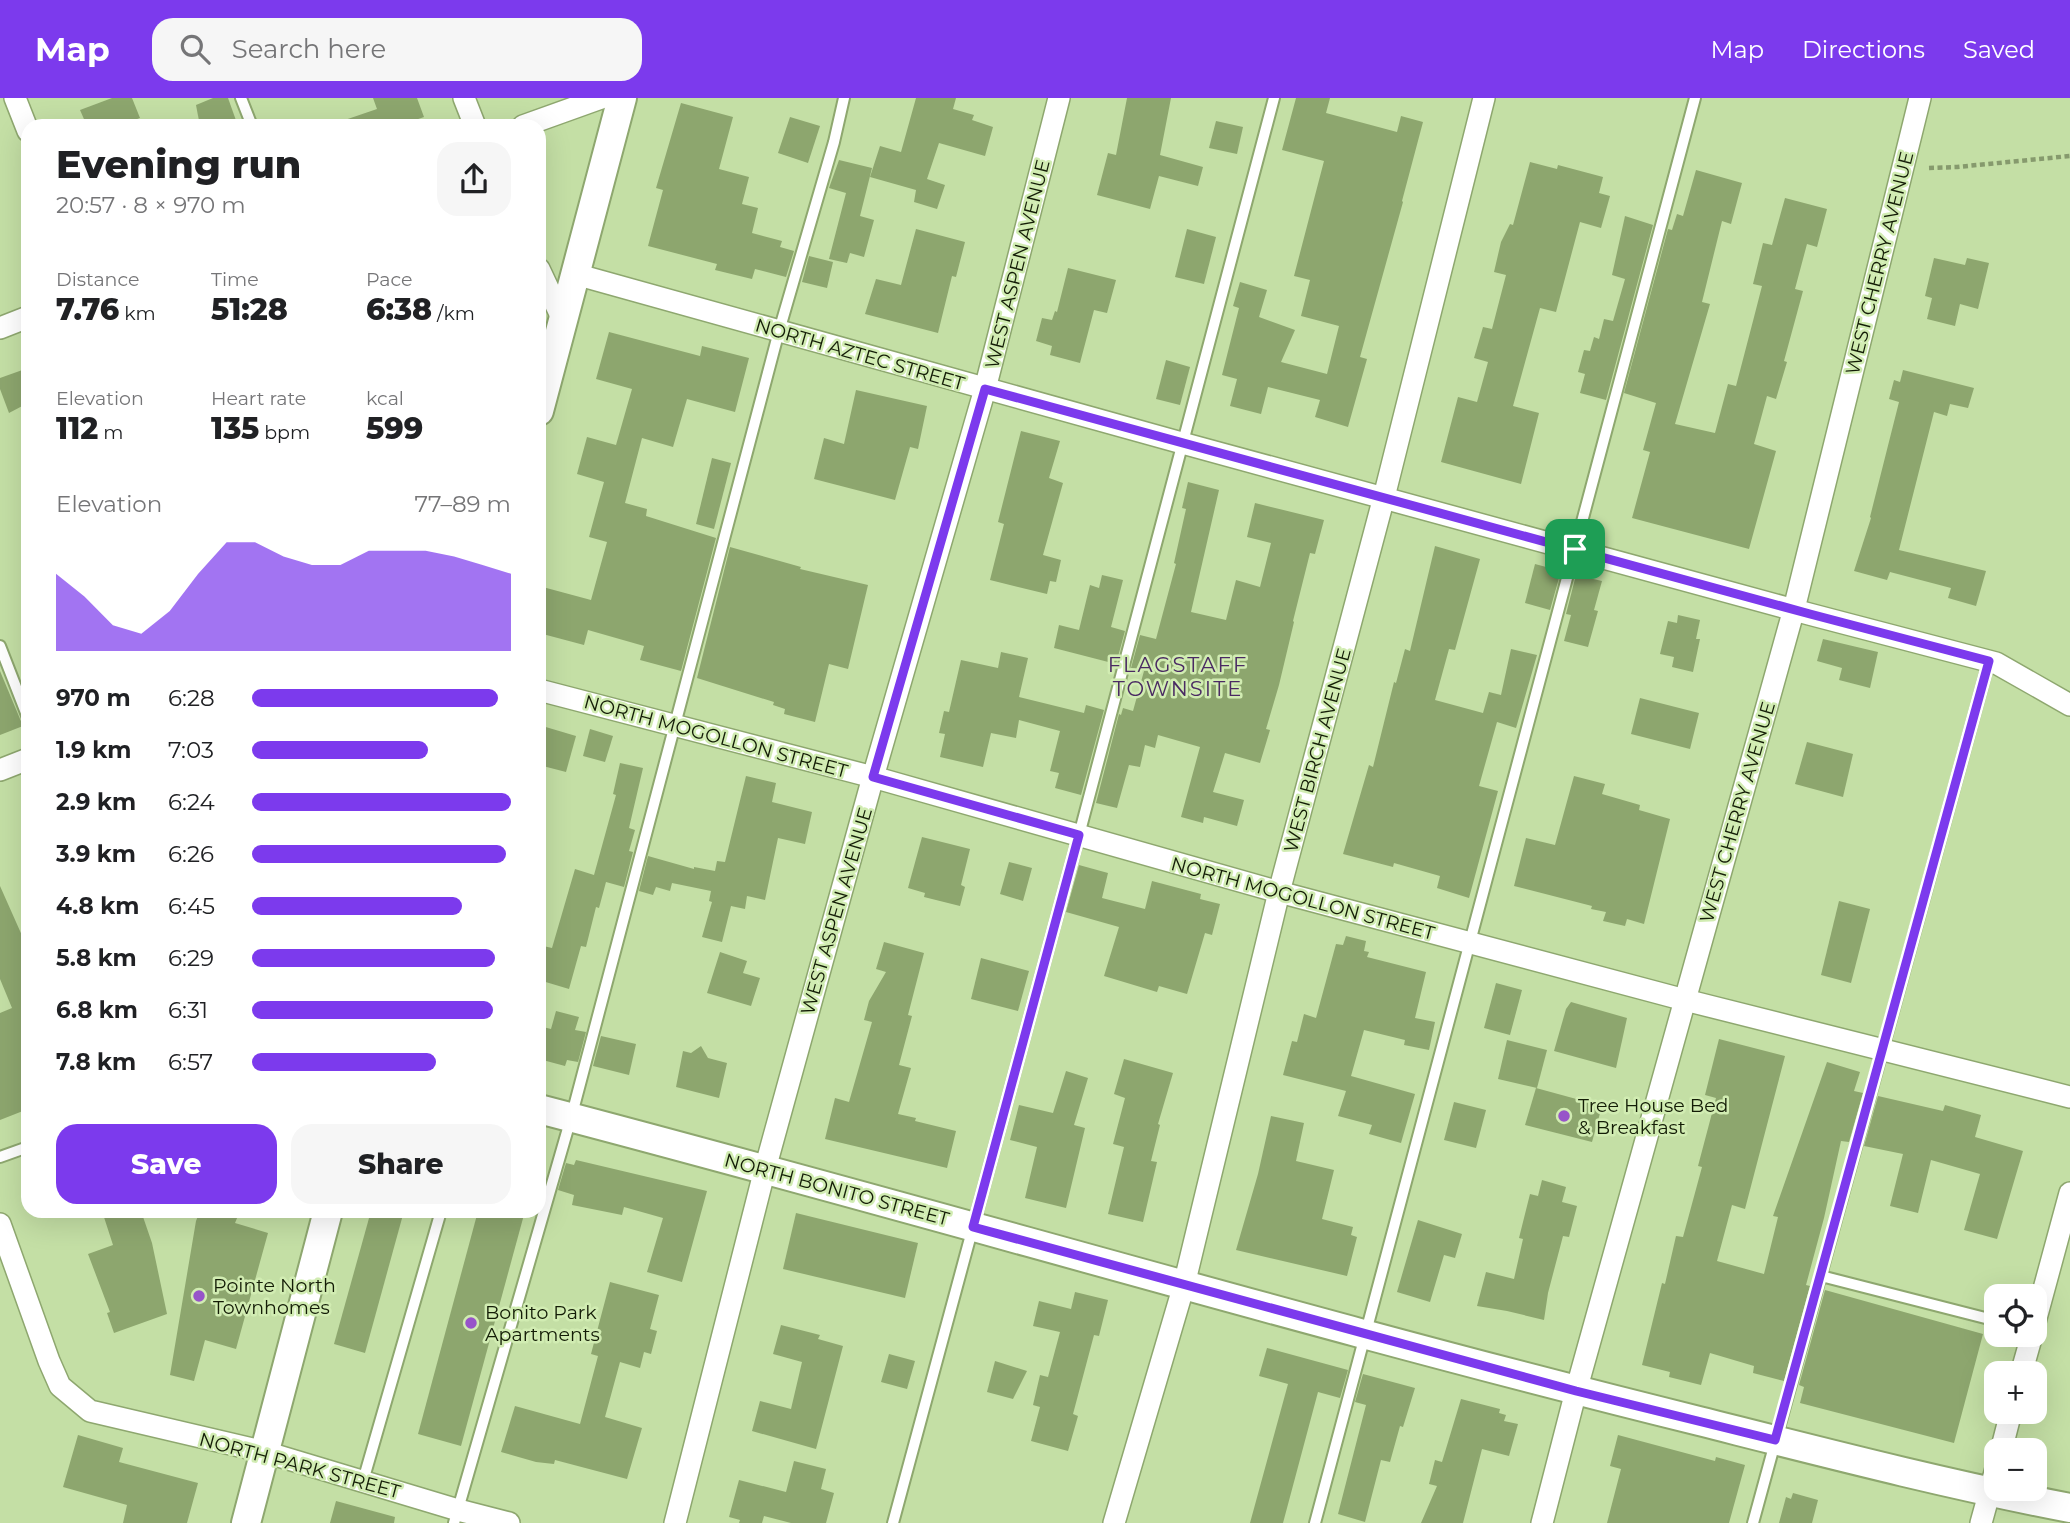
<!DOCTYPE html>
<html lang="en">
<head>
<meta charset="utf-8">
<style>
  :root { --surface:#fff; --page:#f6f6f6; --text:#202124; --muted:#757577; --accent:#7c3aed }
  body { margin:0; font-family:Montserrat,sans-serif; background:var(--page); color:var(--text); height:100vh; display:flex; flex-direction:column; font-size:26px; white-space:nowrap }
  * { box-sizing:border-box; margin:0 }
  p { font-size:23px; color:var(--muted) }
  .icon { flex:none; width:38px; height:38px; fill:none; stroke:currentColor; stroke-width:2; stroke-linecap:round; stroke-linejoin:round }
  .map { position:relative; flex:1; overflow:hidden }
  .panel { position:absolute; left:21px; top:21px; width:525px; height:1099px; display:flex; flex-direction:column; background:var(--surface); border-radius:21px; box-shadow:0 7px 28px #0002 }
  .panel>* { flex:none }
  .fabs { position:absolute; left:1984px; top:1186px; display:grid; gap:14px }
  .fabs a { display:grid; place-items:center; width:63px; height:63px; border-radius:14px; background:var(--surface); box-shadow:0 7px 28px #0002; font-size:35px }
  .pin { position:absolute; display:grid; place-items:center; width:60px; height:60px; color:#fff; margin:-30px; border-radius:14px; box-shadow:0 4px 10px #0006 }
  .round { display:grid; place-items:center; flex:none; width:74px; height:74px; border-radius:21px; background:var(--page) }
  .headline { display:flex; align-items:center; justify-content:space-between; height:119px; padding:0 35px }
  h1 { font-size:38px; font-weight:800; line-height:52px }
  .figures { display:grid; grid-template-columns:repeat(3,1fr); gap:10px; height:119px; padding:7px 35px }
  .figures div { display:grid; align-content:center }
  .figures b { font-size:30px; font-weight:800 }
  .figures small { font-size:19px; font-weight:400 }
  .figures p { font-size:19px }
  .chart { height:196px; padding:14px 35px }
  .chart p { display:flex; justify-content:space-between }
  .chart svg { width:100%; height:126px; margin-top:7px; fill:var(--accent); opacity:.7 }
  .action { display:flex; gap:14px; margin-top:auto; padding:14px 35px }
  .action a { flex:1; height:80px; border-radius:21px; background:var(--accent); color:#fff; font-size:28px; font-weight:800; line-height:80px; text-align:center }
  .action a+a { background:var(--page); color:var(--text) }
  ul { padding:0 35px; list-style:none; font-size:23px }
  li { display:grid; grid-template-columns:112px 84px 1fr; align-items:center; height:52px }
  li i { height:18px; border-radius:9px; background:var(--accent) }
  header { display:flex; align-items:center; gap:42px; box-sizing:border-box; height:98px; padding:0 35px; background:var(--accent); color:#fff }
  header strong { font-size:33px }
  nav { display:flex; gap:38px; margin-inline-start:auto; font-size:24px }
  .search { width:490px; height:63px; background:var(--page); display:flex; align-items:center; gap:18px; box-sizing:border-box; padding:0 24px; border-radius:21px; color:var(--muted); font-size:26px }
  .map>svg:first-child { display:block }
  .building { fill:#8da66e }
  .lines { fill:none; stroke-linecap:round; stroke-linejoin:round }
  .service-casing { stroke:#8ea76f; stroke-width:14 }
  .minor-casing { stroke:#8ea76f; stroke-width:24 }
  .tertiary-casing { stroke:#8ea76f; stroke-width:32 }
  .path { stroke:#869a6d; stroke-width:4.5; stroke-dasharray:5 3.5; stroke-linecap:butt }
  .service { stroke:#fff; stroke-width:10 }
  .minor { stroke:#fff; stroke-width:21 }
  .tertiary { stroke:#fff; stroke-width:28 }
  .route-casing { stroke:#fff; stroke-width:14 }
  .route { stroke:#7c3aed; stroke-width:9 }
  .poi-dot { fill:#9754c9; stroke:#d1ecb2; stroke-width:2.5 }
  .labels { text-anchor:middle; stroke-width:5; stroke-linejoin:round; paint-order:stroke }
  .street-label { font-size:19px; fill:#131c06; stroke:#d1ecb2 }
  .poi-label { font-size:19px; fill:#131c06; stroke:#d1ecb2; text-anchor:start }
  .neighbourhood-label { font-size:21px; letter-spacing:2px; fill:#4a2a63; stroke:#d1ecb2 }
</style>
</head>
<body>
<header>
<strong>Map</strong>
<div class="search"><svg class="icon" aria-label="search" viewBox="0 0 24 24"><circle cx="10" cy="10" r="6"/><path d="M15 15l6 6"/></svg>Search here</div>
<nav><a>Map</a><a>Directions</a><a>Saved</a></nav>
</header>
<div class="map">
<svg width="2070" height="1425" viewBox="0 0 2070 1425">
  <rect width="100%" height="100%" fill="#c4dfa5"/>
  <g class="building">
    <polygon points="112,0 132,0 140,20 118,28 87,28 80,12"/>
    <polygon points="213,0 228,0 238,28 200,28 196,7"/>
    <polygon points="373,0 417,0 424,19 398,28 337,28 336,25 377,11"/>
    <polygon points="916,0 956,0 953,11 974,17 972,22 993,29 985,58 939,45 927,81 945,87 937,111 914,104 916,92 870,79 880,48 901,54"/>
    <polygon points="1127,0 1171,0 1160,57 1203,69 1198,88 1159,78 1150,111 1097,97 1108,55 1116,57"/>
    <polygon points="1296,0 1330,0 1326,15 1397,34 1401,18 1423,24 1402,103 1403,104 1360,259 1367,261 1348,329 1315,319 1320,302 1268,289 1261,316 1230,308 1237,281 1222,277 1239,210 1233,208 1240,184 1267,192 1259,219 1295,232 1281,264 1327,276 1339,228 1301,218 1310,182 1294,178 1324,63 1282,52"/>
    <polygon points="681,5 733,19 719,71 749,79 742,106 758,110 752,135 782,143 780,149 794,153 786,179 755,171 752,181 715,172 717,166 648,148 663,92 656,90"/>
    <polygon points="790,19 820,28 808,65 778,55"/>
    <polygon points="1216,23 1243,29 1237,56 1209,50"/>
    <polygon points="839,62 872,70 860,118 874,122 864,159 850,155 847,165 829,161 846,95 829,90"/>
    <polygon points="1530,64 1557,71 1558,67 1603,79 1599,95 1610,98 1601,130 1580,124 1556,214 1540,210 1513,308 1539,315 1521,386 1441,364 1458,299 1477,304 1488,264 1474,260 1483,229 1492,231 1506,177 1494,174 1501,144 1510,126 1513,127"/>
    <polygon points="1696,72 1742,85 1731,126 1722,123 1702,204 1710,206 1675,326 1715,335 1728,286 1736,288 1753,223 1762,188 1753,186 1763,145 1772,147 1785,100 1827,111 1817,149 1807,146 1795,191 1803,193 1784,263 1787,264 1776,301 1767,298 1754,346 1776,353 1749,451 1632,420 1650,354 1643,352 1656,305 1624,295 1668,131 1672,132 1677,116 1683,118"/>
    <polygon points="1625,118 1653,127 1606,302 1580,295 1585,276 1578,274 1584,252 1590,253 1594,239 1599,241 1604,221 1613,223 1625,181 1612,177"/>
    <polygon points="916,131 965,144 956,179 952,178 938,235 865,216 876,181 901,187"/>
    <polygon points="1187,131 1216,139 1204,186 1175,179"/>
    <polygon points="809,158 833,164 827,190 802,184"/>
    <polygon points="1934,160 1965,167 1967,160 1989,165 1978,211 1960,206 1955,228 1927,221 1932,200 1925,198"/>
    <polygon points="1068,170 1116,182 1107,215 1094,212 1080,265 1050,257 1052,248 1036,243 1042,220 1052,222 1055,213 1057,214"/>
    <polygon points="609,234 700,258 702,248 749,260 735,314 687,301 673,349 642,340 625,405 647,411 646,418 716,440 681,573 640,562 644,548 588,532 584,547 539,535 539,488 591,502 607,444 589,439 604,384 577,376 587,339 616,347 632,291 596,281"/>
    <polygon points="1166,262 1190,269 1180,307 1156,301"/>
    <polygon points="28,270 28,305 9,315 0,291 0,280"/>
    <polygon points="1903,272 1974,290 1968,310 1950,306 1947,318 1934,314 1899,452 1986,473 1976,508 1948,500 1951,490 1890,474 1887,482 1854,473 1871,420 1870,419 1899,304 1889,301 1894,282 1900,284"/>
    <polygon points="856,292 927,308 918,351 910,349 895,402 814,381 824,340 844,346"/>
    <polygon points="1021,333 1060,343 1049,380 1063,385 1043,457 1061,462 1056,484 1050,483 1047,496 990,482 1004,426 998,424"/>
    <polygon points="712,360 731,365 714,431 696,426"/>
    <polygon points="1188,384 1219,392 1191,514 1226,522 1236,482 1260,489 1271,445 1247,439 1255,405 1324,422 1315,456 1310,455 1293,523 1294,524 1279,587 1266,631 1270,632 1260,665 1225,655 1213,694 1244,702 1237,728 1204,719 1203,725 1181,719 1200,649 1158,637 1155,650 1145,647 1140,669 1129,667 1117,710 1096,705 1119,616 1121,617 1123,610 1133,613 1144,573 1131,570 1140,537 1156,541 1176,466 1174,465 1186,411 1182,410"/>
    <polygon points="1435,448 1480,461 1455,552 1449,551 1435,602 1483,615 1489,594 1501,597 1511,551 1537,557 1516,630 1497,624 1479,688 1498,693 1469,800 1437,790 1440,778 1394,765 1393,769 1343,756 1369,667 1373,669 1394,584 1396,585 1405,551 1410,553"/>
    <polygon points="730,449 801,469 800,471 868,487 848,571 829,566 815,624 784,616 785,611 773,607 774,604 697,580"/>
    <polygon points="1535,466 1561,473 1550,512 1525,505"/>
    <polygon points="1102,477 1123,482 1111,529 1125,533 1116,566 1054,550 1059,527 1079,532 1090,487 1099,490"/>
    <polygon points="1576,477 1602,483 1594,512 1598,513 1588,549 1564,543 1571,517 1566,516"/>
    <polygon points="1678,517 1700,522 1696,541 1700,541 1693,574 1672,569 1674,559 1660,556 1668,523 1677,525"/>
    <polygon points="1823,541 1878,554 1870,590 1839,582 1842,570 1817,563"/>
    <polygon points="1001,554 1028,560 1019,599 1084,615 1086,607 1104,612 1081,697 1055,690 1059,675 1050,673 1060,633 1019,622 1016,640 991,635 983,669 940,659 945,636 939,635 944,613 949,614 961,562 998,570"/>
    <polygon points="0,573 23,628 0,637"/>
    <polygon points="1640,600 1699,615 1690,651 1631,636"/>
    <polygon points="539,627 576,638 566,674 539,667"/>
    <polygon points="590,631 613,638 605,664 583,658"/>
    <polygon points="1807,644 1853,656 1843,699 1795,686"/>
    <polygon points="620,665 643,670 629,730 635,732 629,753 633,754 624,789 606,784 599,810 596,809 586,849 581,848 569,891 539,882 539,847 552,850 575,771 594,777 616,697 613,696"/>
    <polygon points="746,678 776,685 772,704 812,714 805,746 778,740 765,802 747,798 745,811 731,808 722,844 702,839 712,804 709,803 711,793 672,785 670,793 656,789 653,797 639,793 648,758 694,771 694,769 715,773 717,763 725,764"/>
    <polygon points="1574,678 1605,686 1602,696 1640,707 1639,712 1670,721 1644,826 1627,821 1625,828 1603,823 1606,814 1591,811 1592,808 1514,788 1526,740 1555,747"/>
    <polygon points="922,739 970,751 961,787 965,789 960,808 924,799 925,795 908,790"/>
    <polygon points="1009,764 1032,770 1023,803 1000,796"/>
    <polygon points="1079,767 1108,775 1102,800 1145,811 1152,783 1201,796 1200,801 1220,806 1212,837 1205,835 1187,896 1159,888 1157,894 1104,878 1119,829 1066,814"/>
    <polygon points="0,788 28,851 28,1011 0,1022 0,915 12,910 0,881"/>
    <polygon points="1839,803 1870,811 1851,885 1821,877"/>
    <polygon points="1346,838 1366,843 1364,853 1369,854 1367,859 1426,874 1415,920 1435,924 1429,952 1404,947 1405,942 1364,932 1351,978 1415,996 1401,1045 1369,1036 1372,1027 1338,1018 1346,993 1283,977 1292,943 1297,944 1304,916 1316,920 1336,846 1343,847"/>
    <polygon points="884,844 924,855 908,917 912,918 899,967 911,970 898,1016 916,1020 915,1023 956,1033 947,1070 825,1041 835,1000 849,1004 872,924 864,922 869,903 886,874 876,871"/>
    <polygon points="720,854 747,863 743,875 760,880 751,908 707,895"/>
    <polygon points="981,860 1029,873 1018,913 971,901"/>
    <polygon points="1496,885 1522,892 1510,937 1484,930"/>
    <polygon points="1571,904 1627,920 1616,970 1554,953 1566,911"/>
    <polygon points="556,913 579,919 575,932 586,934 578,964 567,962 565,968 539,961 539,928 551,931"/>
    <polygon points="601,938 636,946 629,977 593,968"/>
    <polygon points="1719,941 1785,958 1745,1111 1732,1107 1717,1163 1764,1176 1778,1119 1773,1118 1827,964 1860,974 1854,993 1863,995 1849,1044 1841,1043 1824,1120 1806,1187 1810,1188 1784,1283 1753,1275 1754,1268 1710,1255 1701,1287 1669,1279 1670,1274 1642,1267 1662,1185 1665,1186 1676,1138 1683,1139 1702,1069 1698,1068 1716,1000 1705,997"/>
    <polygon points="1507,942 1547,952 1537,990 1498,981"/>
    <polygon points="701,948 708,960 727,965 719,1000 676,989 683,953 691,955"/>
    <polygon points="1124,961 1173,975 1158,1026 1160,1027 1151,1063 1157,1064 1143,1124 1108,1116 1124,1049 1113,1046 1125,1000 1114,996"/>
    <polygon points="1066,973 1088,980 1074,1027 1085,1030 1066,1110 1025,1100 1037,1049 1010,1042 1019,1007 1053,1015"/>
    <polygon points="1536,990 1602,1008 1592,1044 1525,1027"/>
    <polygon points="1878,998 1943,1013 1945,1007 1981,1017 1975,1039 2023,1053 1997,1141 1964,1132 1980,1076 1931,1062 1918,1115 1890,1108 1903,1056 1864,1048"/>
    <polygon points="1454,1004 1486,1012 1476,1050 1444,1042"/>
    <polygon points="1271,1018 1304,1025 1296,1063 1334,1072 1322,1121 1353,1129 1351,1137 1357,1139 1347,1178 1236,1152 1258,1076"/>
    <polygon points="576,1062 707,1093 682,1184 647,1174 663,1120 624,1109 622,1117 572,1107 574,1097 558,1092 566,1065 574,1067"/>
    <polygon points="1542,1082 1566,1089 1562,1104 1577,1108 1569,1139 1563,1138 1548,1195 1544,1222 1507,1213 1477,1208 1486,1174 1514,1181 1523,1141 1519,1140 1530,1096 1538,1098"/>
    <polygon points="102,1113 141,1113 152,1145 167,1216 114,1235 107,1215 110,1214 88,1156 113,1147"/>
    <polygon points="200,1113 240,1113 235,1125 268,1135 236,1251 205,1242 194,1283 170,1277 196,1123"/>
    <polygon points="371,1113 404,1113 365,1255 334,1246"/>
    <polygon points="478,1113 525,1113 461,1348 418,1336"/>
    <polygon points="796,1115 918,1145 905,1200 783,1171"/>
    <polygon points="1418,1122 1462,1136 1455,1160 1444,1157 1430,1204 1397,1194"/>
    <polygon points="610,1184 659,1197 650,1231 657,1233 651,1256 644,1254 640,1270 620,1264 605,1319 642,1330 627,1381 555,1362 554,1366 536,1364 501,1354 515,1308 580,1326 598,1258 591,1256"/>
    <polygon points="1825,1192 1983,1236 1954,1345 1800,1305 1804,1289 1799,1287"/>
    <polygon points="1075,1194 1108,1202 1099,1238 1094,1237 1073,1316 1078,1318 1068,1353 1031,1343 1040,1309 1033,1307 1040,1277 1048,1279 1060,1234 1033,1228 1039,1203 1071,1211"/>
    <polygon points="781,1227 820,1237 818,1241 843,1248 816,1351 752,1333 760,1303 791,1311 802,1264 773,1256"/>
    <polygon points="1267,1250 1348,1272 1340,1300 1318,1294 1283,1425 1250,1425 1288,1286 1259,1278"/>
    <polygon points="889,1256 915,1263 907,1291 881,1284"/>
    <polygon points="995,1263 1027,1273 1013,1301 987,1294"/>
    <polygon points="1363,1276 1415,1290 1403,1329 1400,1328 1390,1364 1381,1362 1365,1424 1338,1416 1366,1307 1355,1304"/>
    <polygon points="1461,1301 1500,1311 1499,1315 1506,1317 1504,1323 1518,1326 1509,1358 1482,1351 1463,1425 1421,1425 1437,1388 1429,1386 1435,1362 1442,1364"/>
    <polygon points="78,1337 123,1350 119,1364 198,1385 187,1425 123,1425 127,1407 63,1389"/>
    <polygon points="1618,1337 1715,1363 1716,1359 1745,1367 1729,1425 1607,1425 1621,1371 1610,1368"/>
    <polygon points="794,1363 826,1371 821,1391 834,1395 826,1425 791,1425 764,1418 762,1425 739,1425 740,1422 729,1419 739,1382 786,1394"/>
    <polygon points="1793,1395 1818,1402 1812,1425 1779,1425 1786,1399 1791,1401"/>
    <polygon points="336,1403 395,1419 394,1425 330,1425"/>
  </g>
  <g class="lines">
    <g class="service-casing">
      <g id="service">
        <polyline points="241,0 252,28"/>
        <polyline points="0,548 28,620"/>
        <polyline points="0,1059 28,1049"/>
        <polyline points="1821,1178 1997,1223"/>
        <polyline points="363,1383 441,1113"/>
        <polyline points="454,1425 571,1020 779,233 834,44 844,0"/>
        <polyline points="893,1425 1079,737 1274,0"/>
        <polyline points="1315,1425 1695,0"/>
        <polyline points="1753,1425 1989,563"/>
      </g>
    </g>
    <g class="minor-casing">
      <g id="minor">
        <polyline points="15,0 28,33"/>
        <polyline points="464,0 475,28"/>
        <polyline points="523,28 601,0"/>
        <polyline points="539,171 563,222"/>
        <polyline points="575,176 1182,345 1809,516 1996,565 2070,607"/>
        <polyline points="0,230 28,219"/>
        <polyline points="539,592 873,679 1279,794 1685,902 2070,999"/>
        <polyline points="0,672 28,661"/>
        <polyline points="0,1126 49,1263 60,1288 90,1313 265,1354 458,1412 509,1425"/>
        <polyline points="2035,1224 2070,1095"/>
        <polyline points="2021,1276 2032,1237"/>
        <polyline points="2001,1353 2011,1314"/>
        <polyline points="675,1425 765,1071 873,679 985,291 1059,0"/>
        <polyline points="1114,1425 1184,1187 1279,794 1384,399 1484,0"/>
        <polyline points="1542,1425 1576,1293 1794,511 1920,0"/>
        <polyline points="1981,1425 1997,1367"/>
      </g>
    </g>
    <g class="tertiary-casing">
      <g id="tertiary">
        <polyline points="539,313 622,0"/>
        <path d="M539,1011c387,101 771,216 1160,312 123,31 246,63 371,87"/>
        <polyline points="246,1425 328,1113"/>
      </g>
    </g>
    <polyline class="path" points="1929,70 1957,69 2070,58"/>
    <use href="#service" class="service"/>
    <use href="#minor" class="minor"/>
    <use href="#tertiary" class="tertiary"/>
  </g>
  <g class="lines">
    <g class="route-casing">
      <polygon id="route" points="985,291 1810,516 1989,563 1775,1342 1576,1293 973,1129 1079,737 873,679"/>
    </g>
    <use href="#route" class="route"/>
  </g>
  <g class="poi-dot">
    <circle cx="1564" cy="1018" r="7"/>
    <circle cx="199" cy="1198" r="7"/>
    <circle cx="471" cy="1225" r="7"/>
  </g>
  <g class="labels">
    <g class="street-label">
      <text transform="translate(1879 165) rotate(-76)" y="7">WEST CHERRY AVENUE</text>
      <text transform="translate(1017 166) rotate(-76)" y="7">WEST ASPEN AVENUE</text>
      <text transform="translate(860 256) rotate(16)" y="7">NORTH AZTEC STREET</text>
      <text transform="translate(716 638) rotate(15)" y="7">NORTH MOGOLLON STREET</text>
      <text transform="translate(1317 652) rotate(-75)" y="7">WEST BIRCH AVENUE</text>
      <text transform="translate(1737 714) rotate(-74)" y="7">WEST CHERRY AVENUE</text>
      <text transform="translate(1303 800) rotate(15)" y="7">NORTH MOGOLLON STREET</text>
      <text transform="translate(836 813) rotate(-74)" y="7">WEST ASPEN AVENUE</text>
      <text transform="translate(837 1091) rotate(15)" y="7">NORTH BONITO STREET</text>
      <text transform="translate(300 1367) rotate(15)" y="7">NORTH PARK STREET</text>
    </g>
    <g class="poi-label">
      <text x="1578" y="1014">Tree House Bed<tspan x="1578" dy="22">&amp; Breakfast</tspan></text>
      <text x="213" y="1194">Pointe North<tspan x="213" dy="22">Townhomes</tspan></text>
      <text x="485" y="1221">Bonito Park<tspan x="485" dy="22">Apartments</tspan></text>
    </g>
    <g class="neighbourhood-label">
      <text x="1178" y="574">FLAGSTAFF<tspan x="1178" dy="24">TOWNSITE</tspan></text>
    </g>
  </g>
</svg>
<div class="fabs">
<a><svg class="icon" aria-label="locate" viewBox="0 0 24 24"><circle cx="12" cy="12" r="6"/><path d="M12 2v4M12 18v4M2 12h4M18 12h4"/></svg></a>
<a>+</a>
<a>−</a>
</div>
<div class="pin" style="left:1575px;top:451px;background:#1e9e55"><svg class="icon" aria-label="arrive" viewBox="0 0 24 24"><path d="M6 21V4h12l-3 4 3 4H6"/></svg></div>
<section class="panel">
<div class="headline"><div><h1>Evening run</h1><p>20:57 · 8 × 970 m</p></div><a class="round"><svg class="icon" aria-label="share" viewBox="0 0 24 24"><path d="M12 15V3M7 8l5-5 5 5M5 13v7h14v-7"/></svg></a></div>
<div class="figures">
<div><p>Distance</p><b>7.76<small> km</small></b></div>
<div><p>Time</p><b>51:28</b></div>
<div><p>Pace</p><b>6:38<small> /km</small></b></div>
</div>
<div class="figures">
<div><p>Elevation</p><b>112<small> m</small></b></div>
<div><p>Heart rate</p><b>135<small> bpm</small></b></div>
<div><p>kcal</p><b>599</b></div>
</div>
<div class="chart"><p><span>Elevation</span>77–89 m</p>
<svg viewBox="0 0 160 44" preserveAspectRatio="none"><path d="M0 44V17L10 25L20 35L30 38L40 30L50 17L60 6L70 6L80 11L90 14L100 14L110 9L120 9L130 9L140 11L150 14L160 17V44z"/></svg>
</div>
<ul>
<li><b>970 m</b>6:28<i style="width:95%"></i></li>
<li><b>1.9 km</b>7:03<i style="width:68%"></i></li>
<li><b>2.9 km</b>6:24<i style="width:100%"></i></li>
<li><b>3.9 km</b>6:26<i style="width:98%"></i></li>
<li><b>4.8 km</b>6:45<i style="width:81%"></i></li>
<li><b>5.8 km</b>6:29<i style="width:94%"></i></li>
<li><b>6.8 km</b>6:31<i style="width:93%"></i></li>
<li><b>7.8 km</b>6:57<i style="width:71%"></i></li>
</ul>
<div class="action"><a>Save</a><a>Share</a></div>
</section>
</div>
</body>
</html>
